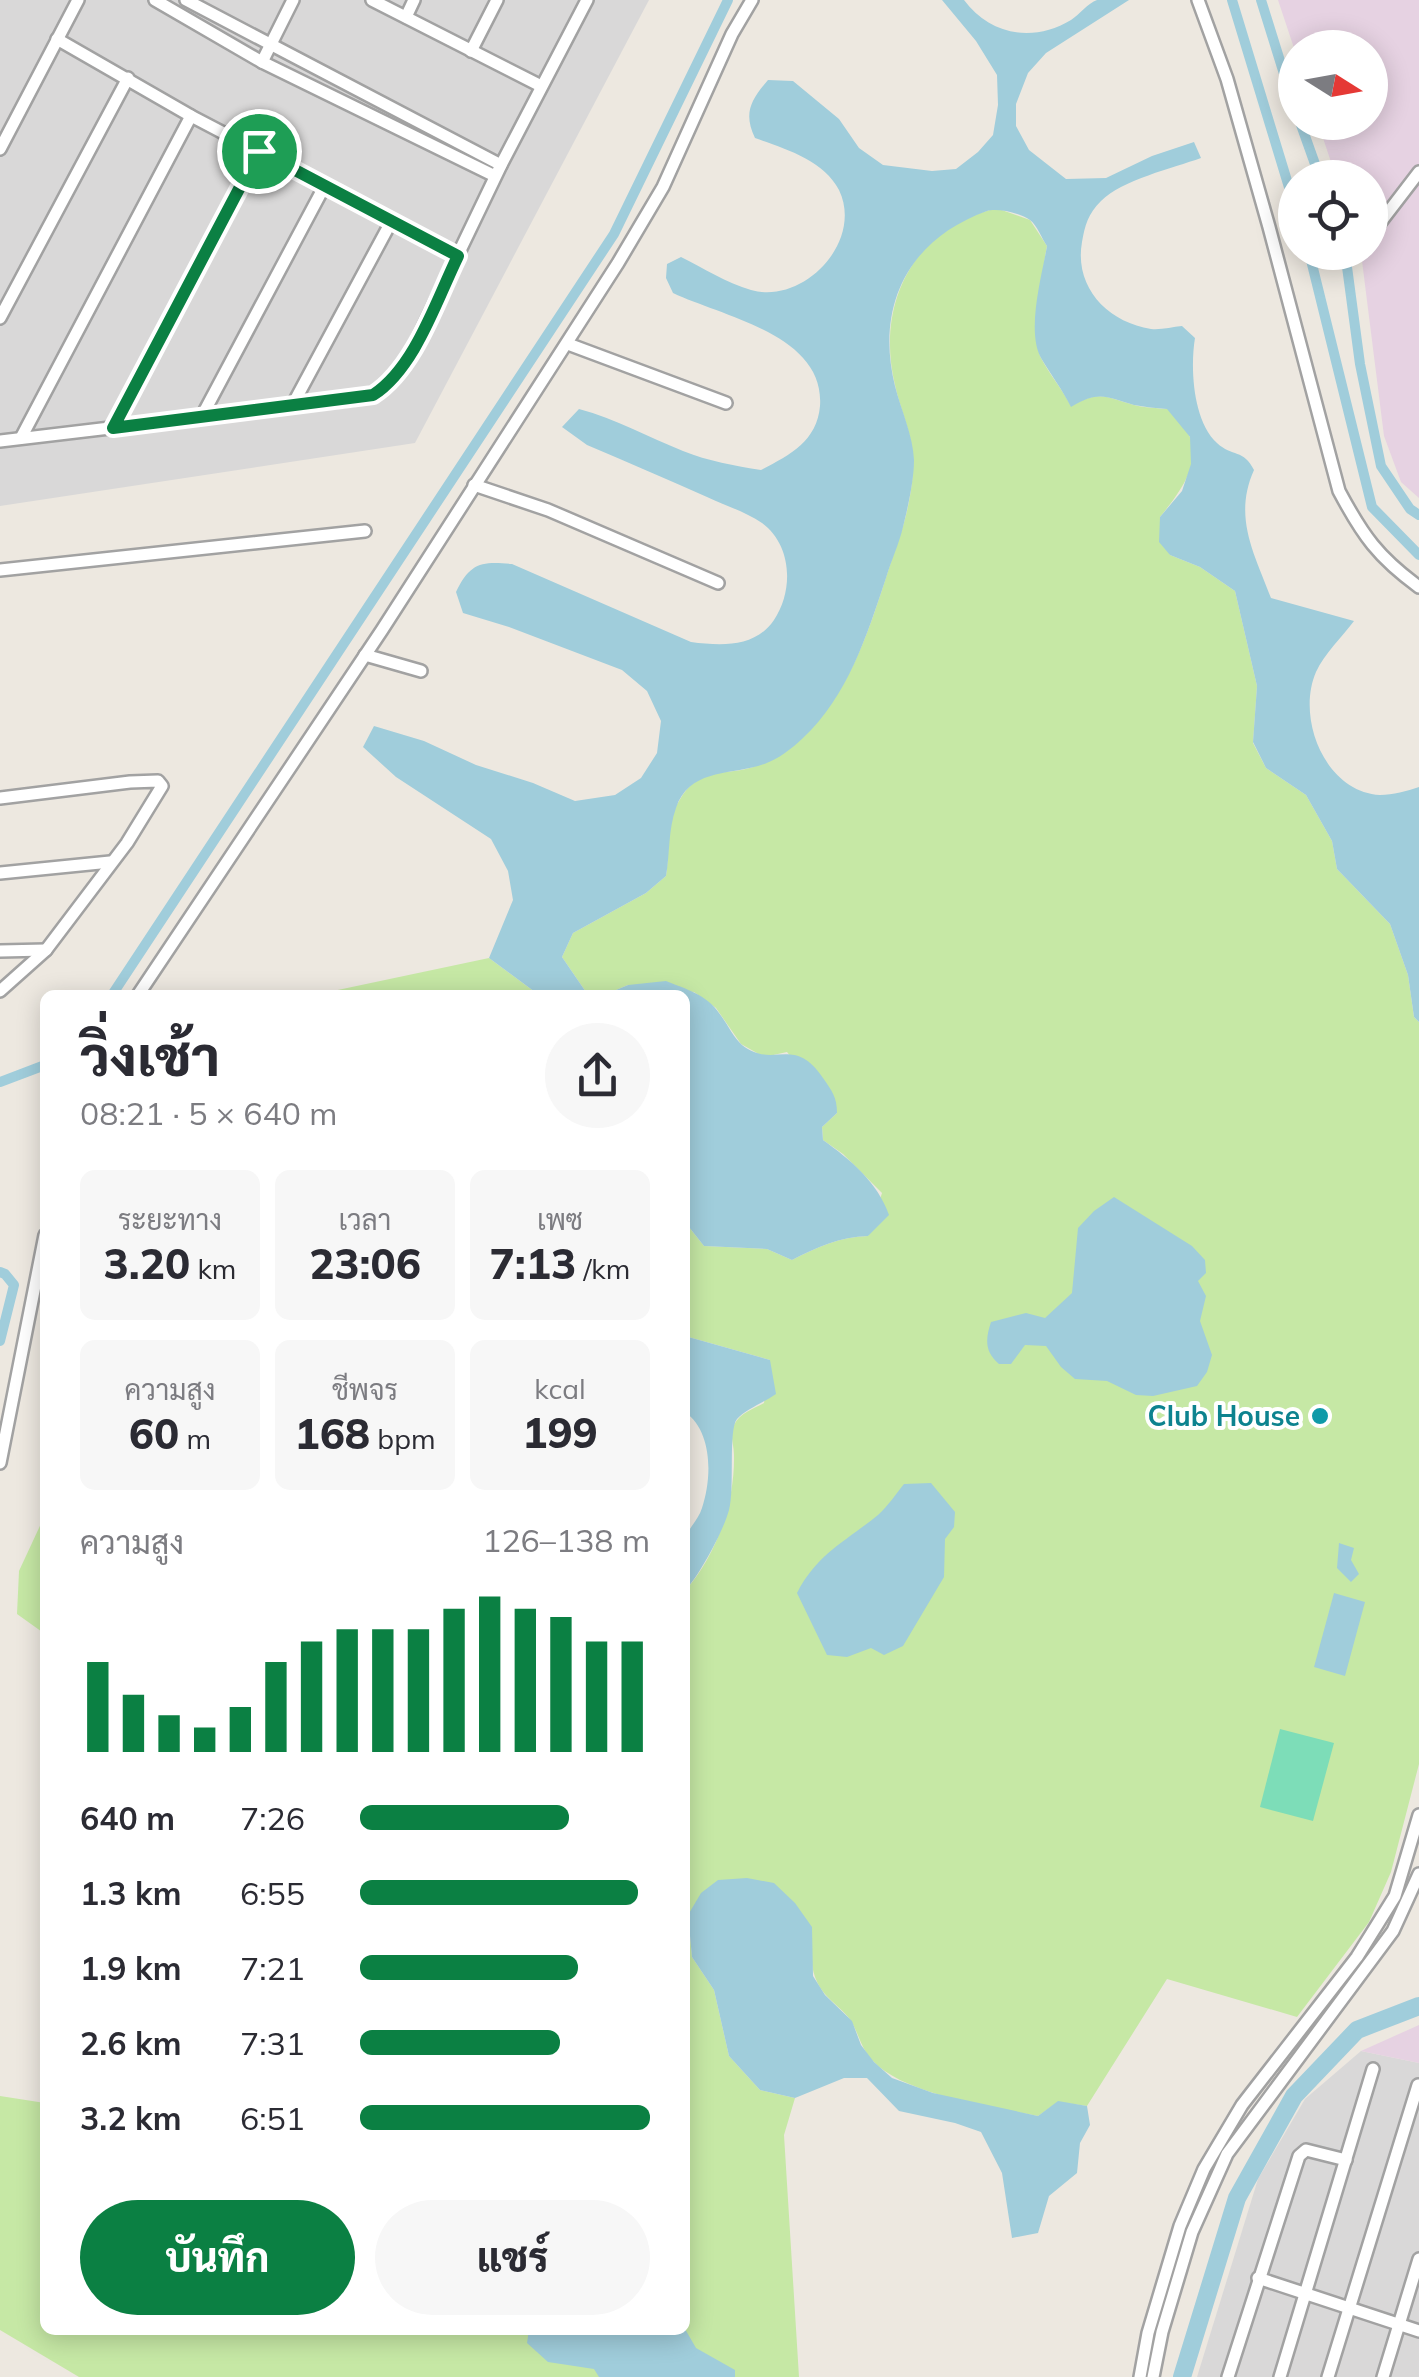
<!DOCTYPE html>
<html lang="th">
<head>
<meta charset="utf-8">
<style>
  :root { --surface:#fff; --page:#f7f7f7; --text:#2b2b33; --muted:#7c7c81; --accent:#0b8043 }
  body { margin:0; font-family:Mulish,Sarabun,sans-serif; background:var(--page); color:var(--text); height:100vh; display:flex; flex-direction:column; font-size:38px; white-space:nowrap }
  * { box-sizing:border-box; margin:0 }
  p { font-size:32px; color:var(--muted) }
  .icon { flex:none; width:55px; height:55px; fill:none; stroke:currentColor; stroke-width:2; stroke-linecap:round; stroke-linejoin:round }
  .map { position:relative; flex:1; overflow:hidden }
  .sheet { position:absolute; left:40px; top:990px; width:650px; height:1345px; display:flex; flex-direction:column; background:var(--surface); border-radius:15px; box-shadow:0 5px 25px #0003 }
  .sheet>* { flex:none }
  .needle { width:65px; rotate:101deg }
  .tools { position:absolute; left:1278px; top:30px; display:grid; gap:20px }
  .tools a { display:grid; place-items:center; width:110px; height:110px; border-radius:50%; background:var(--surface); box-shadow:0 5px 25px #0003; font-size:50px }
  .pin { position:absolute; display:grid; place-items:center; width:85px; height:85px; color:#fff; margin:-42px; border:5px solid #fff; border-radius:50%; box-shadow:0 2px 10px #0007 }
  .round { display:grid; place-items:center; flex:none; width:105px; height:105px; border-radius:52px; background:var(--page) }
  .overview { display:flex; align-items:center; justify-content:space-between; height:170px; padding:0 40px }
  h1 { font-size:55px; font-weight:800; line-height:75px }
  .figures { display:grid; grid-template-columns:repeat(3,1fr); gap:15px; height:170px; padding:10px 40px }
  .figures div { display:grid; align-content:center; border-radius:15px; background:var(--page); text-align:center }
  .figures b { font-size:42px; font-weight:800 }
  .figures small { font-size:28px; font-weight:400 }
  .figures p { font-size:28px }
  .chart { height:280px; padding:20px 40px }
  .chart p { display:flex; justify-content:space-between }
  .chart svg { width:100%; height:180px; margin-top:10px; stroke:var(--accent); stroke-width:6 }
  .primary-button { display:flex; gap:20px; margin-top:auto; padding:20px 40px }
  .primary-button a { flex:1; height:115px; border-radius:60px; background:var(--accent); color:#fff; font-size:40px; font-weight:800; line-height:115px; text-align:center }
  .primary-button a+a { background:var(--page); color:var(--text) }
  ul { padding:0 40px; list-style:none; font-size:32px }
  li { display:grid; grid-template-columns:160px 120px 1fr; align-items:center; height:75px }
  li i { height:25px; border-radius:12px; background:var(--accent) }
  .map>svg:first-child { display:block }
  .residential { fill:#d9d8d8 }
  .industrial { fill:#e6d2e2 }
  .grass { fill:#c6e8a5 }
  .pitch { fill:#7dddb8 }
  .water { fill:#a0cddb }
  .lines { fill:none; stroke-linecap:round; stroke-linejoin:round }
  .canal { stroke:#a0cddb; stroke-width:10 }
  .river { stroke:#a0cddb; stroke-width:18 }
  .minor-casing { stroke:#a2a2a2; stroke-width:16 }
  .minor { stroke:#fff; stroke-width:11 }
  .route-casing { stroke:#fff; stroke-width:20 }
  .route { stroke:#0b8043; stroke-width:12 }
  .culture-dot { fill:#0f9aa8; stroke:#fff; stroke-width:4 }
  .labels { text-anchor:middle; stroke-width:8; stroke-linejoin:round; paint-order:stroke }
  .culture-label { font-size:28px; font-weight:bold; fill:#0d838f; stroke:#fff; text-anchor:end }
</style>
</head>
<body>
<div class="map">
<svg width="1419" height="2377" viewBox="0 0 1419 2377">
  <rect width="100%" height="100%" fill="#ede8e0"/>
  <g class="residential">
    <polygon points="0,0 649,0 415,443 0,506"/>
    <polygon points="1361,2051 1419,2063 1419,2377 1197,2377 1258,2179 1305,2099"/>
  </g>
  <g class="industrial">
    <polygon points="1278,0 1419,0 1419,498 1401,482 1384,436 1361,253 1370,252 1370,178 1336,177 1318,123 1370,122 1370,48 1295,48 1295,51"/>
    <polygon points="1419,2025 1419,2063 1361,2051"/>
  </g>
  <g class="grass">
    <path d="M996,208l34,12 17,26c-4,21 -15,95 -6,112 9,17 21,31 30,48 29,-16 34,-9 63,-1 11,3 23,3 34,4 6,8 16,17 21,26 14,29 -12,61 -29,82l10,38 30,12 35,24 22,95 -4,57 13,25 40,27 26,46 5,28 53,55 18,51 6,42 5,5v742l-28,108 -22,50 -72,95 -130,-38 -80,127 -29,-4 -20,14c-44,-8 -135,-22 -165,-55 -12,-12 -14,-27 -22,-40 -7,-11 -19,-18 -27,-28 -15,-18 -14,-43 -12,-66l-124,-12 4,42 22,33 15,66 31,34 35,8 -11,37 15,242h-720l-79,-47v-234l45,7v227h640v-739c31,-35 50,-88 49,-136 0,-11 -5,-20 0,-30 6,-12 19,-16 30,-22l6,-43 -85,-24v-114l19,24 63,3 25,11c25,-13 48,-23 76,-24l14,-43 -39,-39 -20,-14 -1,-13 15,-14 -50,-61 -23,5 -23,-13 -25,-36 -22,-16 -66,-7 -24,10h-16l-26,-38 11,-24 73,-40 20,-17c4,-24 0,-54 13,-75 21,-38 49,-23 79,-36 15,-6 39,-21 50,-33 51,-53 67,-124 90,-191 9,-24 16,-57 15,-83 -1,-25 -13,-49 -18,-73 -15,-62 3,-124 58,-161 12,-8 29,-11 43,-16z"/>
    <polygon points="489,958 539,995 314,995"/>
    <polygon points="45,1515 45,1634 17,1614 19,1571"/>
  </g>
  <polygon class="pitch" points="1280,1729 1334,1743 1313,1821 1260,1807"/>
  <g class="water">
    <path d="M942,0h22c26,35 69,43 107,20 8,-5 17,-17 26,-20 8,0 23,0 32,0l-83,53 -18,20 -12,31v22l13,24 37,29 40,-1 46,-22 42,-14 7,16c-28,10 -79,22 -100,43 -13,13 -16,24 -19,41 -8,45 25,80 69,87 10,1 21,-2 31,-3l13,12c-5,30 -2,83 22,105 15,14 27,6 37,27 -21,47 0,83 17,128l83,23c-12,16 -30,33 -38,51 -20,46 9,120 64,123 13,0 27,-4 39,-8v235l-5,-5 -6,-42 -18,-51 -53,-55 -5,-28 -26,-46 -40,-27 -13,-26 4,-56 -22,-95 -35,-24 -30,-12 -11,-13 1,-25 22,-26 9,-27 -1,-27 -23,-28c-11,-1 -23,-2 -33,-4 -29,-8 -34,-15 -63,2 -9,-18 -20,-32 -30,-49 -15,-27 1,-83 6,-112 -5,-7 -10,-21 -17,-26 -9,-7 -33,-12 -43,-9 -78,28 -112,94 -92,175 6,24 18,49 19,74 0,20 -6,47 -11,67 -4,17 -12,34 -17,51 -19,57 -38,118 -83,160 -14,13 -27,23 -45,28 -32,9 -69,4 -82,42 -8,22 -6,45 -10,68l-20,17 -73,40 -11,24 26,38h-49l-50,-37 24,-58 -5,-29 -17,-32 -95,-62 -33,-30 11,-21 50,15 52,24 57,18 42,18 40,-6 26,-17 16,-25 4,-32 -14,-30 -25,-21 -113,-43 -46,-14 -7,-21c14,-29 25,-31 56,-28l179,78c30,4 64,6 83,-22 20,-30 18,-75 -12,-97 -16,-11 -38,-18 -55,-26 -40,-18 -80,-35 -120,-52l-25,-18 17,-18c37,10 69,28 104,42 25,10 52,15 78,19 29,-15 56,-29 59,-64 5,-71 -96,-89 -147,-113l-7,-15 1,-14 14,-7c22,11 46,26 70,33 52,15 113,-48 88,-100 -15,-30 -56,-42 -84,-52 -12,-25 -4,-38 13,-58l25,1 46,38 20,29 24,17 49,6 24,-2 22,-17 15,-17 5,-30 -1,-30 -21,-34z"/>
    <path d="M666,981c20,8 41,14 53,32 8,10 14,24 23,32 32,25 51,-11 81,33 9,13 14,19 14,35l-15,14 1,13c28,20 55,43 66,75l-21,21c-28,1 -51,11 -76,24l-25,-11 -63,-3 -19,-24v-227h-81l24,-10z"/>
    <path d="M1114,1197l78,49 13,14 1,13 -8,8 8,15 -6,25 12,34 -5,17 -10,14 -44,10 -17,-1 -29,-14 -32,-2 -14,-12 -15,-21 -21,-1 -14,19h-12c-14,-12 -14,-24 -8,-42l35,-9 19,5 27,-25 6,-65 16,-17z"/>
    <path d="M685,1336l85,24 6,34c-11,8 -30,15 -39,25 -9,11 -2,69 -8,91 -6,22 -29,64 -44,81 0,-16 -4,-41 1,-55 4,-9 13,-18 16,-28 10,-30 11,-76 -17,-96z"/>
    <path d="M931,1483l24,29 -1,15 -9,12 -1,38 -41,69 -19,9 -13,-7 -24,9 -20,-2 -30,-62c20,-39 49,-52 81,-78 10,-9 18,-21 26,-31z"/>
    <polygon points="1339,1543 1354,1548 1351,1560 1359,1574 1351,1582 1337,1568"/>
    <polygon points="1334,1593 1365,1602 1345,1676 1314,1667"/>
    <polygon points="747,1878 774,1883 795,1903 812,1927 813,1976 825,1995 852,2021 861,2045 874,2062 892,2078 933,2093 1038,2116 1058,2101 1087,2106 1090,2125 1080,2143 1077,2173 1049,2196 1038,2233 1012,2238 1002,2173 981,2132 955,2123 899,2111 867,2078 844,2078 795,2098 760,2090 729,2056 714,1990 692,1957 688,1915 701,1893 718,1880"/>
    <polygon points="685,2329 696,2348 735,2370 735,2377 599,2377 594,2369 548,2362 527,2343 529,2330"/>
  </g>
  <g class="lines">
    <g class="canal">
      <polyline points="1232,0 1295,207"/>
      <polyline points="1261,0 1295,109"/>
      <polyline points="1300,122 1320,178"/>
      <polyline points="1309,252 1372,507 1419,555"/>
      <polyline points="1345,252 1360,364 1381,466 1410,509 1419,515"/>
      <polyline points="112,995 614,234 728,0"/>
      <polyline points="0,1082 45,1065"/>
      <polyline points="0,1272 5,1274 14,1285 0,1341"/>
    </g>
    <polyline class="river" points="1182,2377 1237,2198 1294,2096 1357,2030 1419,2006"/>
    <g class="minor-casing">
      <g id="minor">
        <polyline points="155,0 262,62 495,176"/>
        <polyline points="186,0 501,165"/>
        <polyline points="372,0 541,86"/>
        <path d="M1198,0l29,79 42,148 70,264c24,45 39,66 80,96"/>
        <polyline points="406,17 414,0"/>
        <polyline points="57,39 191,116 458,256"/>
        <polyline points="471,51 497,0"/>
        <polyline points="262,62 293,0"/>
        <polyline points="0,149 78,0"/>
        <polyline points="1373,232 1419,172"/>
        <polyline points="0,318 128,78"/>
        <polyline points="568,344 726,403"/>
        <polyline points="292,406 391,222"/>
        <polyline points="202,416 324,187"/>
        <polyline points="113,428 259,151"/>
        <polyline points="21,438 191,116"/>
        <path d="M0,441l354,-42c25,-5 36,-15 51,-34l96,-200 86,-165"/>
        <polyline points="474,485 548,510 718,583"/>
        <polyline points="0,570 365,531"/>
        <polyline points="365,655 421,671"/>
        <polyline points="0,798 130,782 158,781 162,786 127,843 46,950 0,991"/>
        <polyline points="0,873 110,862"/>
        <polyline points="0,951 46,950"/>
        <polyline points="138,995 382,630 618,263 663,187 732,34 752,0"/>
        <polyline points="0,1463 45,1235"/>
        <polyline points="1258,2278 1419,2331"/>
        <polyline points="1140,2377 1148,2333 1180,2226 1204,2169 1242,2105 1357,1957 1395,1896 1419,1815"/>
        <polyline points="1153,2377 1162,2332 1192,2232 1227,2154 1393,1931 1419,1874"/>
        <polyline points="1228,2377 1299,2156 1306,2150 1346,2160"/>
        <polyline points="1280,2377 1373,2069"/>
        <polyline points="1328,2377 1418,2085"/>
        <polyline points="1383,2377 1419,2259"/>
      </g>
    </g>
    <use href="#minor" class="minor"/>
  </g>
  <g class="lines">
    <g class="route-casing">
      <path id="route" d="M259,151l199,105c-22,45 -43,112 -85,139l-260,33z"/>
    </g>
    <use href="#route" class="route"/>
  </g>
  <circle class="culture-dot" cx="1320" cy="1416" r="10"/>
  <g class="labels">
    <g class="culture-label">
      <text x="1300" y="1426">Club House</text>
    </g>
  </g>
</svg>
<div class="tools">
<a><svg class="needle" viewBox="-14 -14 28 28"><path d="M0-13l5 13h-10z" fill="#e53935"/><path d="M0 13l5-13h-10z" fill="#7c7c81"/></svg></a>
<a><svg class="icon" aria-label="locate" viewBox="0 0 24 24"><circle cx="12" cy="12" r="6"/><path d="M12 2v4M12 18v4M2 12h4M18 12h4"/></svg></a>
</div>
<div class="pin" style="left:259px;top:151px;background:#1e9e55"><svg class="icon" aria-label="arrive" viewBox="0 0 24 24"><path d="M6 21V4h12l-3 4 3 4H6"/></svg></div>
<section class="sheet">
<div class="overview"><div><h1>วิ่งเช้า</h1><p>08:21 · 5 × 640 m</p></div><a class="round"><svg class="icon" aria-label="share" viewBox="0 0 24 24"><path d="M12 15V3M7 8l5-5 5 5M5 13v7h14v-7"/></svg></a></div>
<div class="figures">
<div><p>ระยะทาง</p><b>3.20<small> km</small></b></div>
<div><p>เวลา</p><b>23:06</b></div>
<div><p>เพซ</p><b>7:13<small> /km</small></b></div>
</div>
<div class="figures">
<div><p>ความสูง</p><b>60<small> m</small></b></div>
<div><p>ชีพจร</p><b>168<small> bpm</small></b></div>
<div><p>kcal</p><b>199</b></div>
</div>
<div class="chart"><p><span>ความสูง</span>126–138 m</p>
<svg viewBox="0 0 160 44" preserveAspectRatio="none"><path d="M5 44V22M15 44V30M25 44V35M35 44V38M45 44V33M55 44V22M65 44V17M75 44V14M85 44V14M95 44V14M105 44V9M115 44V6M125 44V9M135 44V11M145 44V17M155 44V17"/></svg>
</div>
<ul>
<li><b>640 m</b>7:26<i style="width:72%"></i></li>
<li><b>1.3 km</b>6:55<i style="width:96%"></i></li>
<li><b>1.9 km</b>7:21<i style="width:75%"></i></li>
<li><b>2.6 km</b>7:31<i style="width:69%"></i></li>
<li><b>3.2 km</b>6:51<i style="width:100%"></i></li>
</ul>
<div class="primary-button"><a>บันทึก</a><a>แชร์</a></div>
</section>
</div>
</body>
</html>
